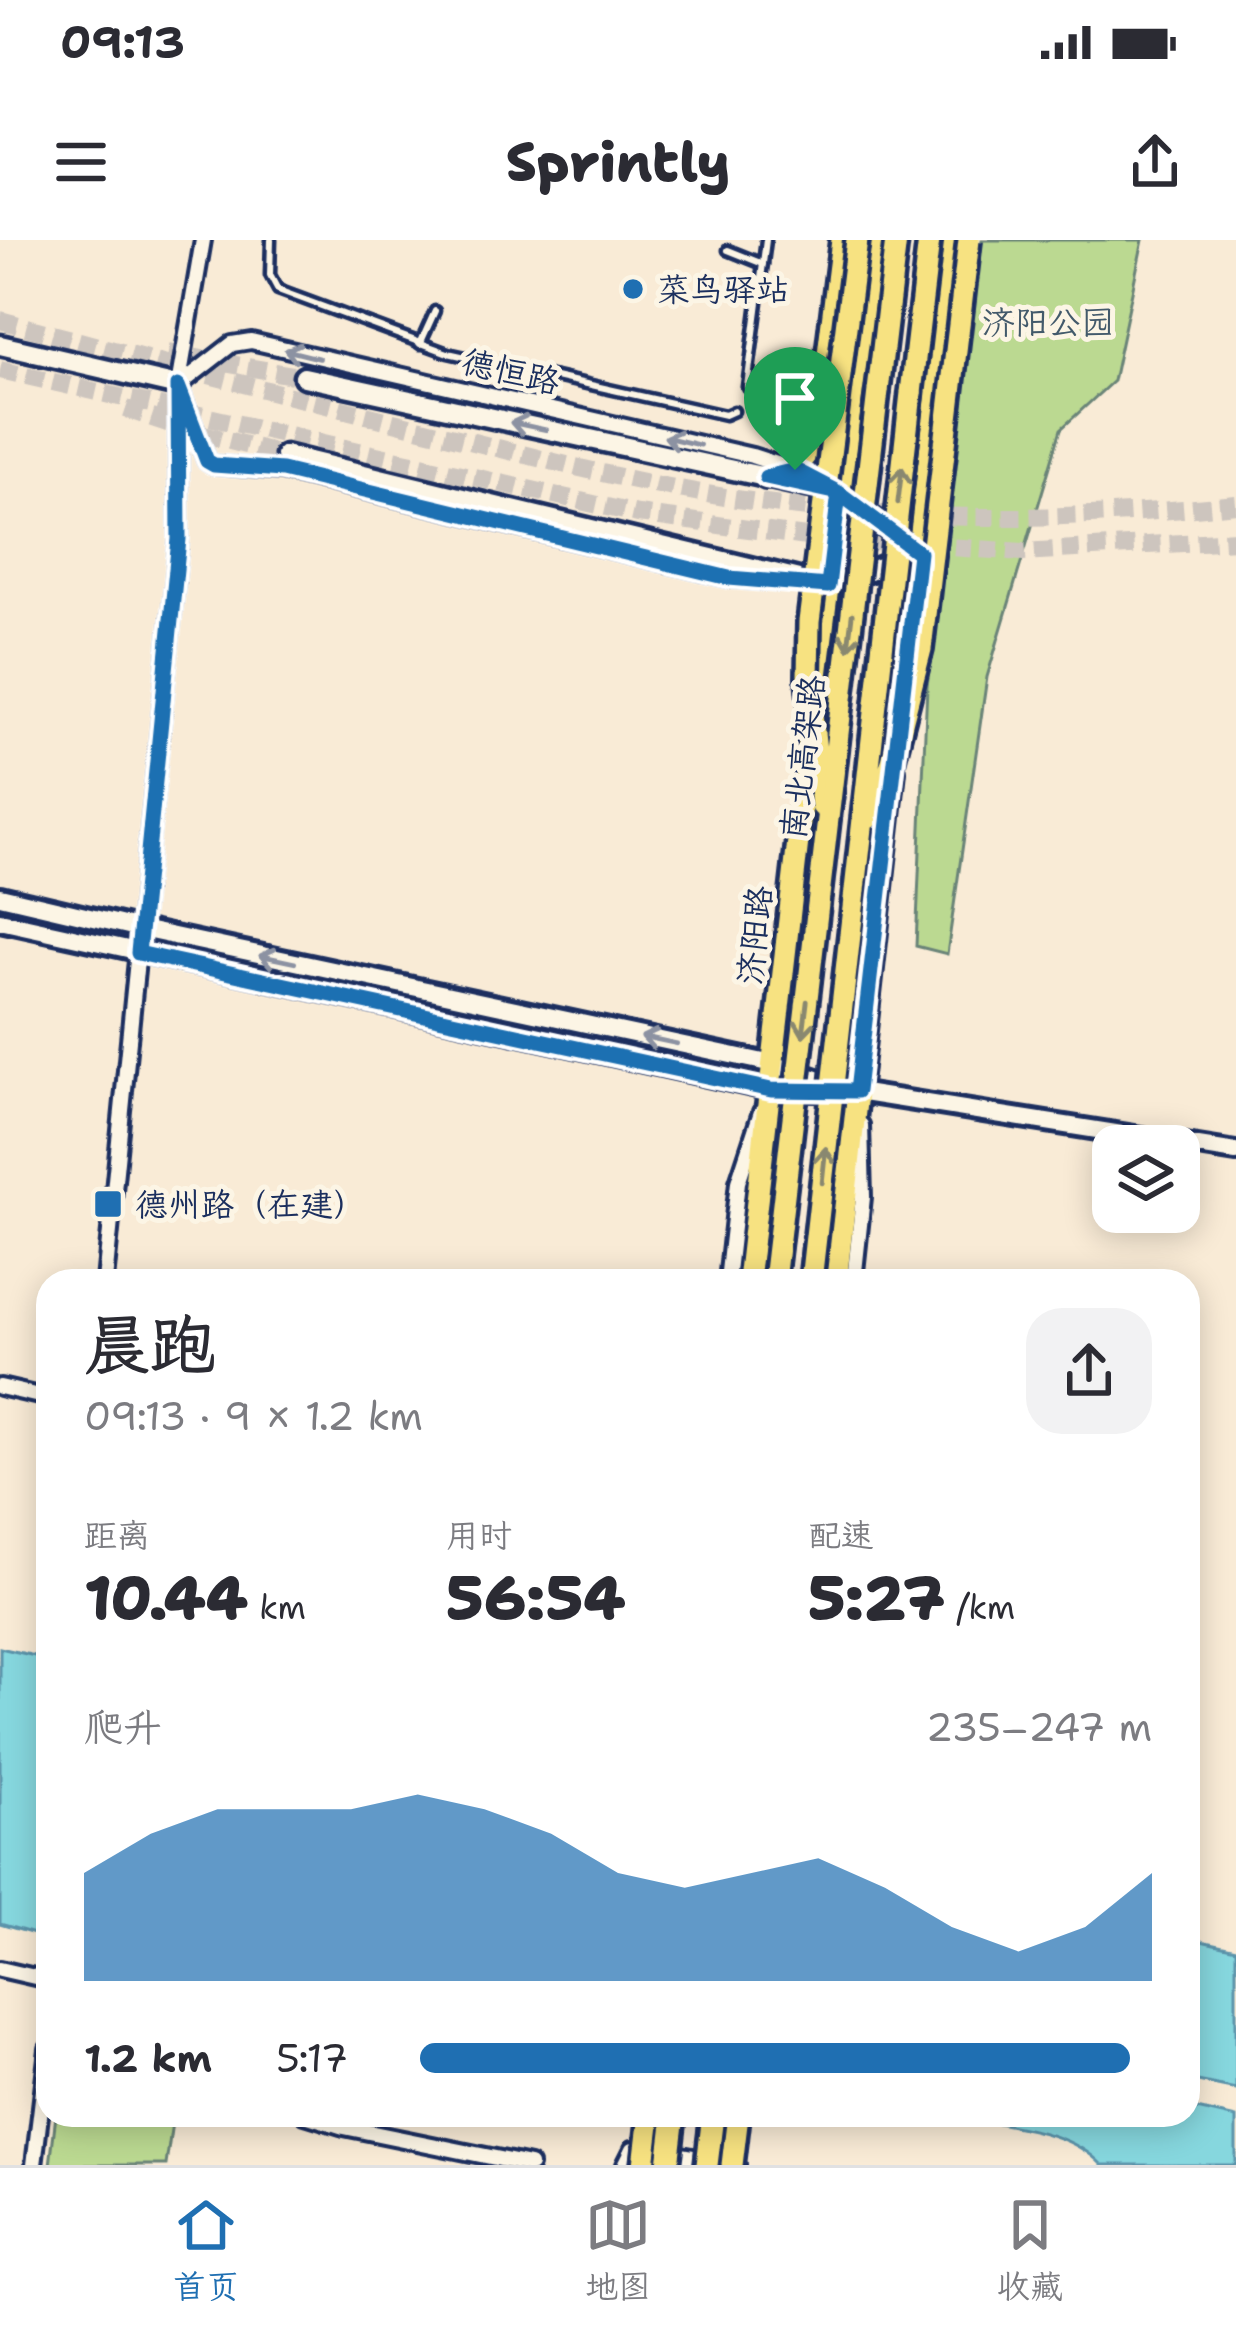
<!DOCTYPE html>
<html lang="zh">
<head>
<meta charset="utf-8">
<style>
  :root { --surface:#fff; --page:#f2f2f3; --text:#2b2b33; --muted:#7c7c81; --line:#e1e1e2; --accent:#1f6fb2 }
  body { margin:0; font-family:"Shantell Sans","LXGW WenKai TC",sans-serif; background:var(--page); color:var(--text); height:100vh; display:flex; flex-direction:column; font-size:45px; white-space:nowrap }
  * { box-sizing:border-box; margin:0 }
  p { font-size:39px; color:var(--muted) }
  .icon { flex:none; width:66px; height:66px; fill:none; stroke:currentColor; stroke-width:2; stroke-linecap:round; stroke-linejoin:round }
  .map { position:relative; flex:1; overflow:hidden }
  .panel { position:absolute; left:36px; top:1029px; width:1164px; height:858px; display:flex; flex-direction:column; background:var(--surface); border-radius:36px; box-shadow:0 6px 30px #0003 }
  .panel>* { flex:none }
  .buttons { position:absolute; left:1092px; top:885px; display:grid; gap:24px }
  .buttons a { display:grid; place-items:center; width:108px; height:108px; border-radius:24px; background:var(--surface); box-shadow:0 6px 30px #0003; font-size:60px }
  .pin { position:absolute; display:grid; place-items:center; width:102px; height:102px; color:#fff; margin:-123px -51px; border-radius:50% 50% 50% 0; rotate:-45deg; box-shadow:0 0 12px #0007 }
  .pin .icon { rotate:45deg }
  .round { display:grid; place-items:center; flex:none; width:126px; height:126px; border-radius:36px; background:var(--page) }
  .overview { display:flex; align-items:center; justify-content:space-between; height:204px; padding:0 48px }
  h1 { font-size:66px; font-weight:800; line-height:90px }
  .stats { display:grid; grid-template-columns:repeat(3,1fr); gap:18px; height:204px; padding:12px 48px }
  .stats div { display:grid; align-content:center }
  .stats b { font-size:60px; font-weight:800 }
  .stats small { font-size:33px; font-weight:400 }
  .stats p { font-size:33px }
  .chart { height:336px; padding:24px 48px }
  .chart p { display:flex; justify-content:space-between }
  .chart svg { width:100%; height:216px; margin-top:12px; fill:var(--accent); opacity:.7 }
  ul { padding:0 48px; list-style:none; font-size:39px }
  li { display:grid; grid-template-columns:192px 144px 1fr; align-items:center; height:90px }
  li i { height:30px; border-radius:15px; background:var(--accent) }
  .status { display:flex; justify-content:space-between; align-items:center; height:84px; padding:0 60px; background:var(--surface); direction:ltr }
  .status svg { height:33px; fill:currentColor }
  header { display:flex; justify-content:space-between; align-items:center; height:156px; padding:0 48px; background:var(--surface); font-size:54px; font-weight:800 }
  .tabs { display:flex; justify-content:space-around; align-items:center; height:168px; border-top:3px solid var(--line); background:var(--surface); font-size:33px; color:var(--muted) }
  .tabs a { display:grid; justify-items:center; gap:6px }
  .tabs .on { color:var(--accent) }
  .map>svg:first-child { display:block }
  .green { fill:#bbd991; stroke:#6b8478; stroke-width:3 }
  .water { fill:#86d7de; stroke:#5b94ab; stroke-width:3 }
  .lines { fill:none; stroke-linecap:round; stroke-linejoin:round }
  .secondary-tunnel { stroke:#cdc5be; stroke-width:18; stroke-dasharray:18 9; stroke-linecap:butt }
  .service-casing { stroke:#1b2f5e; stroke-width:15 }
  .minor-casing { stroke:#1b2f5e; stroke-width:22 }
  .tertiary-casing { stroke:#1b2f5e; stroke-width:26 }
  .secondary-casing { stroke:#1b2f5e; stroke-width:27 }
  .primary-casing { stroke:#1b2f5e; stroke-width:30 }
  .trunk-casing { stroke:#1b2f5e; stroke-width:30 }
  .service { stroke:#fcf5e5; stroke-width:6 }
  .minor { stroke:#fcf5e5; stroke-width:14 }
  .tertiary { stroke:#fcf5e5; stroke-width:16 }
  .secondary { stroke:#fcf5e5; stroke-width:18 }
  .primary { stroke:#f7e281; stroke-width:21 }
  .trunk { stroke:#f7e281; stroke-width:21 }
  .primary-bridge-casing { stroke:#1b2f5e; stroke-width:30; stroke-linecap:butt }
  .trunk-bridge-casing { stroke:#1b2f5e; stroke-width:30; stroke-linecap:butt }
  .primary-bridge { stroke:#f7e281; stroke-width:21 }
  .trunk-bridge { stroke:#f7e281; stroke-width:21 }
  .oneway { stroke:#8c92a2 }
  .oneway2 { stroke:#898870 }
  .route-casing { stroke:#fff; stroke-width:24 }
  .route { stroke:#1f6fb2; stroke-width:15 }
  .poi-dot { fill:#1f6fb2; stroke:#fcf5e5; stroke-width:4.5 }
  .labels { text-anchor:middle; stroke-width:10; stroke-linejoin:round; paint-order:stroke }
  .poi-label { font-size:33px; fill:#1b2f5e; stroke:#fcf5e5; text-anchor:start }
  .park-label { font-size:33px; fill:#435a6b; stroke:#fcf5e5 }
  .street-label { font-size:33px; fill:#1b2f5e; stroke:#fcf5e5 }
</style>
</head>
<body>
<div class="status"><b>09:13</b><svg viewBox="0 0 49 12"><path d="M0 12V9h3v3zM5 12V6h3v6zM10 12V3h3v9zM15 12V0h3v12zM26 1h20v11H26zM47 4h2v5h-2z"/></svg></div>
<header><svg class="icon" aria-label="menu" viewBox="0 0 24 24"><path d="M4 6h16M4 12h16M4 18h16"/></svg>Sprintly<svg class="icon" aria-label="share" viewBox="0 0 24 24"><path d="M12 15V3M7 8l5-5 5 5M5 13v7h14v-7"/></svg></header>
<div class="map">
<svg width="1236" height="1925" viewBox="0 0 1236 1925">
  <rect width="100%" height="100%" fill="#f9ebd6"/>
  <filter id="ink" filterUnits="userSpaceOnUse"><feTurbulence type="fractalNoise" baseFrequency=".00833" numOctaves="2"/><feDisplacementMap in="SourceGraphic" scale="24" xChannelSelector="R" yChannelSelector="G"/><feConvolveMatrix kernelMatrix="1 2 1 2 8 2 1 2 1" color-interpolation-filters="sRGB"/></filter>
  <g filter="url(#ink)">
    <g class="green">
      <polygon points="982,0 1143,0 1113,141 1061,189 987,437 947,714 916,706 927,446"/>
      <polygon points="56,1875 173,1875 166,1925 50,1925"/>
    </g>
    <g class="water">
      <polygon points="0,1408 48,1419 48,1698 0,1684"/>
      <polygon points="1188,1698 1236,1709 1236,1849 1188,1839"/>
      <path d="M1188,1867l48,11v47h-134c-34,-37 -99,-39 -146,-50h232z"/>
    </g>
    <g class="lines">
      <g class="secondary-tunnel">
        <path d="M0,80c150,40 300,79 450,116 118,30 238,60 358,72 143,14 286,11 428,-4"/>
        <polyline points="168,113 304,137"/>
        <polyline points="0,130 638,274 814,298 1023,312 1236,300"/>
        <polyline points="126,169 191,191 285,215"/>
      </g>
      <g class="service-casing">
        <g id="service">
          <polyline points="271,0 270,35 278,50 448,113 725,175 734,171"/>
          <polyline points="728,10 763,24"/>
          <polyline points="420,104 435,71"/>
          <polyline points="747,147 766,0"/>
        </g>
      </g>
      <g class="minor-casing">
        <g id="minor">
          <polyline points="785,342 729,338 282,231 214,225 207,221 178,146 232,104 251,101 752,216 795,230 824,245"/>
          <polyline points="105,1041 179,299 178,146 203,0"/>
          <polyline points="727,1041 738,942 761,872"/>
          <polyline points="854,1041 863,957 861,885"/>
          <polyline points="0,1147 48,1158"/>
          <polyline points="0,1729 48,1740"/>
          <polyline points="305,1875 344,1887 530,1925"/>
          <polyline points="34,1925 48,1809"/>
          <polyline points="625,1925 633,1909 643,1908 737,1925"/>
        </g>
      </g>
      <g class="tertiary-casing">
        <g id="tertiary">
          <polyline points="0,656 141,689 773,824 841,847"/>
          <polyline points="0,681 771,850 857,852 1236,912"/>
        </g>
      </g>
      <g class="secondary-casing">
        <g id="secondary">
          <polyline points="0,105 178,146"/>
          <polyline points="304,137 839,253 901,299"/>
          <polyline points="285,215 828,346 919,313"/>
        </g>
      </g>
      <g class="primary-casing">
        <g id="primary">
          <path d="M766,237c32,-8 42,-18 53,-50l23,-187"/>
          <polyline points="815,452 871,0"/>
          <polyline points="901,458 955,0"/>
          <polyline points="748,1041 810,495"/>
          <polyline points="836,1041 893,531"/>
        </g>
      </g>
      <g class="trunk-casing">
        <g id="trunk">
          <polyline points="878,151 896,0"/>
          <polyline points="911,153 929,0"/>
        </g>
      </g>
      <use href="#service" class="service"/>
      <use href="#minor" class="minor"/>
      <use href="#tertiary" class="tertiary"/>
      <use href="#secondary" class="secondary"/>
      <use href="#primary" class="primary"/>
      <use href="#trunk" class="trunk"/>
      <g class="primary-bridge-casing">
        <g id="primary-bridge">
          <polyline points="644,1925 650,1875"/>
          <polyline points="732,1925 738,1875"/>
        </g>
      </g>
      <g class="trunk-bridge-casing">
        <g id="trunk-bridge">
          <polyline points="822,566 808,438 809,382 857,0"/>
          <polyline points="871,577 892,522 921,409 969,0"/>
          <polyline points="774,1041 878,151"/>
          <polyline points="811,1041 911,153"/>
          <polyline points="668,1925 674,1875"/>
          <polyline points="707,1925 713,1875"/>
        </g>
      </g>
      <use href="#primary-bridge" class="primary-bridge"/>
      <use href="#trunk-bridge" class="trunk-bridge"/>
    </g>
    <defs><path id="oneway-shaft" d="M-6 0H5M1.5-3L5.5 0L1.5 3" fill="none" stroke-width="1.6" stroke-linecap="round" stroke-linejoin="round" transform="scale(3)"/></defs>
    <g class="oneway">
      <use href="#oneway-shaft" transform="translate(302 114) rotate(-166)"/>
      <use href="#oneway-shaft" transform="translate(528 186) rotate(-168)"/>
      <use href="#oneway-shaft" transform="translate(682 201) rotate(-167)"/>
      <use href="#oneway-shaft" transform="translate(277 719) rotate(-168)"/>
      <use href="#oneway-shaft" transform="translate(659 800) rotate(-168)"/>
    </g>
    <g class="oneway2">
      <use href="#oneway-shaft" transform="translate(900 245) rotate(-83)"/>
      <use href="#oneway-shaft" transform="translate(850 392) rotate(97)"/>
      <use href="#oneway-shaft" transform="translate(805 779) rotate(97)"/>
      <use href="#oneway-shaft" transform="translate(824 925) rotate(-84)"/>
    </g>
  </g>
  <g class="lines" filter="url(#ink)">
    <g class="route-casing">
      <polyline id="route" points="795,230 839,253 828,346 729,338 282,230 214,225 207,221 178,146 179,299 138,713 771,850 857,851 919,313 839,253 766,237 795,230"/>
    </g>
    <use href="#route" class="route"/>
  </g>
  <g class="poi-dot">
    <circle cx="633" cy="49" r="12"/>
    <rect x="93" y="949" width="30" height="30" rx="6"/>
  </g>
  <g class="labels">
    <g class="poi-label">
      <text x="657" y="61">菜鸟驿站</text>
      <text x="135" y="976">德州路（在建）</text>
    </g>
    <g class="park-label">
      <text x="1048" y="94">济阳公园</text>
    </g>
    <g class="street-label">
      <text transform="translate(511 131) rotate(13)" y="12">德恒路</text>
      <text transform="translate(802 517) rotate(-83)" y="12">南北高架路</text>
      <text transform="translate(754 695) rotate(-84)" y="12">济阳路</text>
    </g>
  </g>
</svg>
<div class="buttons">
<a><svg class="icon" aria-label="layers" viewBox="0 0 24 24"><path d="M12 4l9 5-9 5-9-5zM3 14l9 5 9-5"/></svg></a>
</div>
<div class="pin" style="left:795px;top:230px;background:#1e9e55"><svg class="icon" aria-label="arrive" viewBox="0 0 24 24"><path d="M6 21V4h12l-3 4 3 4H6"/></svg></div>
<section class="panel">
<div class="overview"><div><h1>晨跑</h1><p>09:13 · 9 × 1.2 km</p></div><a class="round"><svg class="icon" aria-label="share" viewBox="0 0 24 24"><path d="M12 15V3M7 8l5-5 5 5M5 13v7h14v-7"/></svg></a></div>
<div class="stats">
<div><p>距离</p><b>10.44<small> km</small></b></div>
<div><p>用时</p><b>56:54</b></div>
<div><p>配速</p><b>5:27<small> /km</small></b></div>
</div>
<div class="chart"><p><span>爬升</span>235–247 m</p>
<svg viewBox="0 0 160 44" preserveAspectRatio="none"><path d="M0 44V22L10 14L20 9L30 9L40 9L50 6L60 9L70 14L80 22L90 25L100 22L110 19L120 25L130 33L140 38L150 33L160 22V44z"/></svg>
</div>
<ul>
<li><b>1.2 km</b>5:17<i style="width:97%"></i></li>
</ul>
</section>
</div>
<nav class="tabs">
<a class="on"><svg class="icon" aria-label="home" viewBox="0 0 24 24"><path d="M3 11l9-7 9 7M6 9v11h12V9"/></svg>首页</a>
<a><svg class="icon" aria-label="map" viewBox="0 0 24 24"><path d="M3 6l6-2 6 2 6-2v14l-6 2-6-2-6 2zM9 4v14M15 6v14"/></svg>地图</a>
<a><svg class="icon" aria-label="saved" viewBox="0 0 24 24"><path d="M7 4h10v16l-5-4-5 4z"/></svg>收藏</a>
</nav>
</body>
</html>
